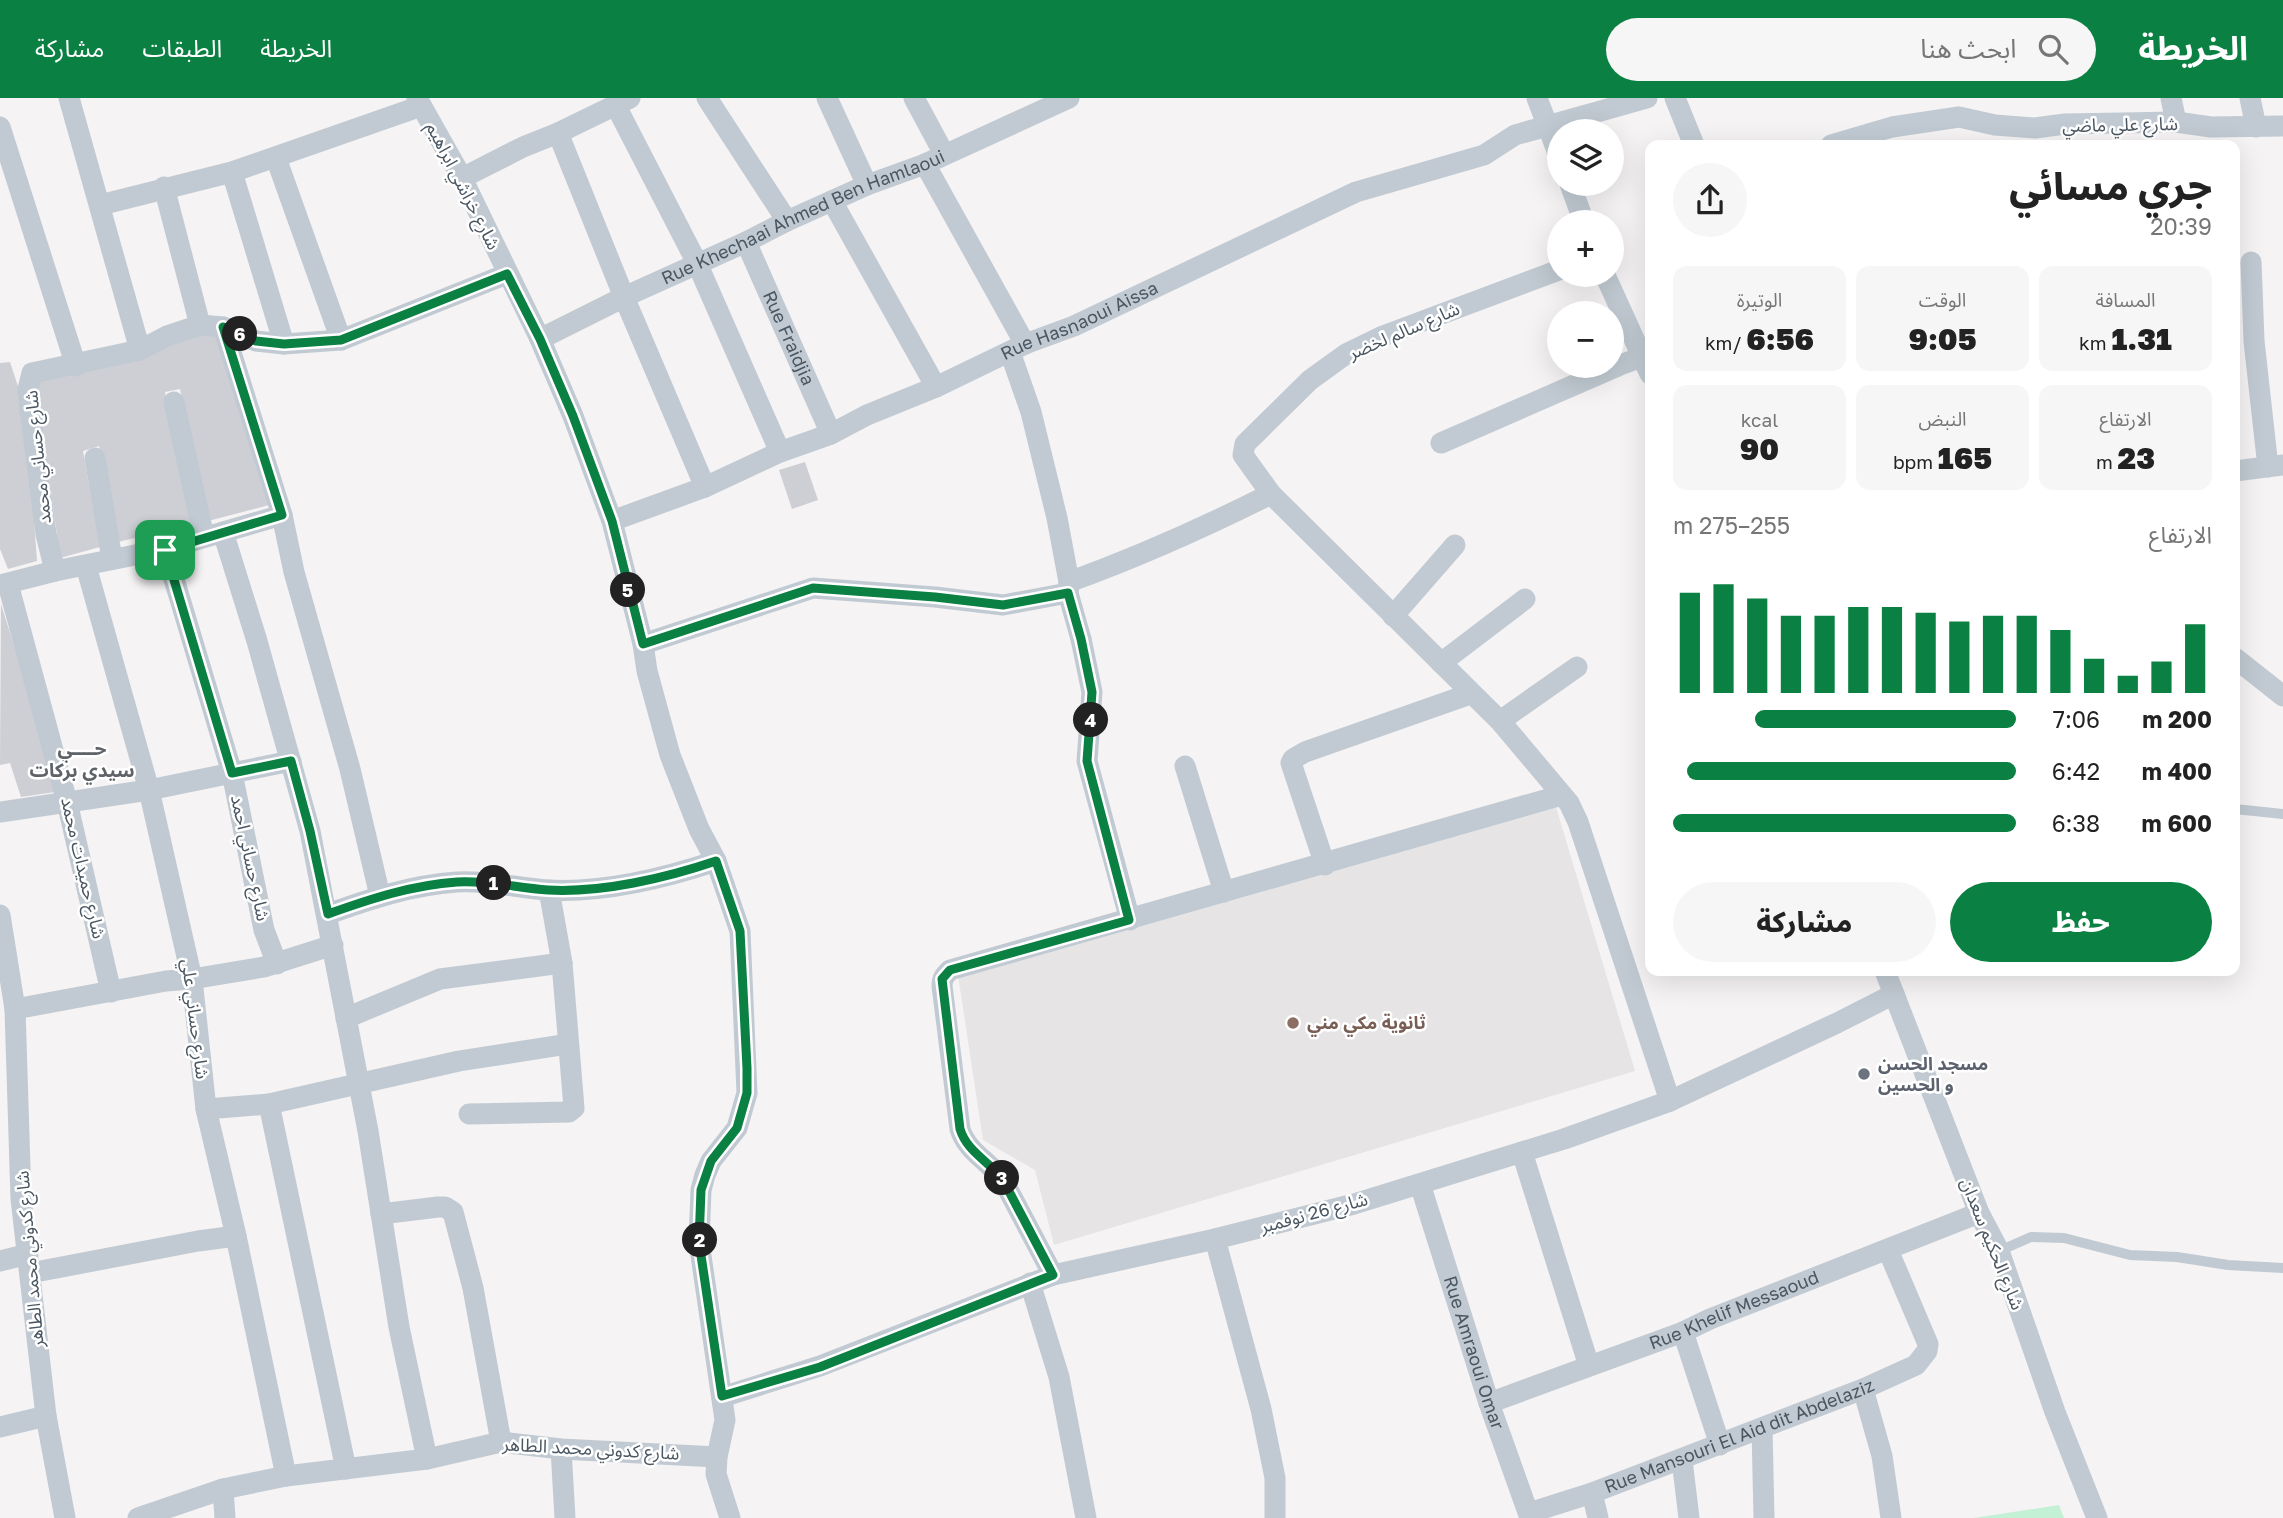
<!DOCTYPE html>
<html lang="ar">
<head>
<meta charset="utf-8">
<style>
  :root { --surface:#fff; --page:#f6f6f6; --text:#222; --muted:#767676; --accent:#0b8043 }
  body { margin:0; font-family:"Golos Text","Noto Sans Arabic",sans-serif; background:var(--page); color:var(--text); direction:rtl; height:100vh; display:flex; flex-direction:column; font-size:26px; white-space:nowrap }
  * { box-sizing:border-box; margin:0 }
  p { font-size:23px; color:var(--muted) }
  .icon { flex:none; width:38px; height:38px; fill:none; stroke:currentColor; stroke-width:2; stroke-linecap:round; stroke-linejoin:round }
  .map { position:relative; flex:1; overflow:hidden; direction:ltr }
  .side { position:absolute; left:1645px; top:42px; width:595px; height:836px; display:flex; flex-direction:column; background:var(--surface); border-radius:14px; box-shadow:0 7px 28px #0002; direction:rtl }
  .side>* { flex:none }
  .tools { position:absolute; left:1547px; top:21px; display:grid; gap:14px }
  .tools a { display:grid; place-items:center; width:77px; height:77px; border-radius:50%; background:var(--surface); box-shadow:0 7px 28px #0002; font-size:35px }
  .pin { position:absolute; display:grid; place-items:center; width:60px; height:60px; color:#fff; margin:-30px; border-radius:14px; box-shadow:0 4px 10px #0006 }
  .km { position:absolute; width:35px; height:35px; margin:-18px; border-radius:50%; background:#222; color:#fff; font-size:19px; line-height:35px; text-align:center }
  .round { display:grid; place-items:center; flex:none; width:74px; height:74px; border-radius:37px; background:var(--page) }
  .head { display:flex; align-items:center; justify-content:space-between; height:119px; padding:0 28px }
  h1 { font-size:38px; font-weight:800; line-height:52px }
  .figures { display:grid; grid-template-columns:repeat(3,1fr); gap:10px; height:119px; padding:7px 28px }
  .figures div { display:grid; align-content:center; border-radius:14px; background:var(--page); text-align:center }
  .figures b { font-size:30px; font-weight:800 }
  .figures small { font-size:19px; font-weight:400 }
  .figures p { font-size:19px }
  .chart { height:196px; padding:14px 28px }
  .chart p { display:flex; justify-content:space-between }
  .chart svg { width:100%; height:126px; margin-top:7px; stroke:var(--accent); stroke-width:6 }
  .button { display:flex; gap:14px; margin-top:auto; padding:14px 28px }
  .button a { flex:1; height:80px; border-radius:42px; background:var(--accent); color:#fff; font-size:28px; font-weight:800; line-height:80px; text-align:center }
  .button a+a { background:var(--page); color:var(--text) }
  ul { padding:0 28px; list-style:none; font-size:23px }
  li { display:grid; grid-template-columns:112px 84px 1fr; align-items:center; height:52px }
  li i { height:18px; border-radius:9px; background:var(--accent) }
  header { display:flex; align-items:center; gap:42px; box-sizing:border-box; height:98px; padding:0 35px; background:var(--accent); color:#fff }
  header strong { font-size:33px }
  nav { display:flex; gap:38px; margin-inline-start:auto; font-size:24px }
  .search { width:490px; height:63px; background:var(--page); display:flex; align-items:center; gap:18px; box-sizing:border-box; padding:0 24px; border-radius:38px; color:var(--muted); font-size:26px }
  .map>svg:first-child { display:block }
  .education { fill:#e6e4e5 }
  .green { fill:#c3f1d5 }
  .building { fill:#cdcfd5 }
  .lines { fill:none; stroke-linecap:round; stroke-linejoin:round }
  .service { stroke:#c1cad2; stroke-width:10 }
  .minor { stroke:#c1cad2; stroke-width:21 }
  .route-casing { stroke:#fff; stroke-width:14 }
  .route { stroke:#0b8043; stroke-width:9 }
  .education-dot { fill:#8d6e63; stroke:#fff; stroke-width:2.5 }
  .worship-dot { fill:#6b7280; stroke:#fff; stroke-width:2.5 }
  .labels { text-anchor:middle; stroke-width:5; stroke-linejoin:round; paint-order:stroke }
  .street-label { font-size:18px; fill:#4a5661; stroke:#fff }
  .education-label { font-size:18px; font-weight:bold; fill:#785e54; stroke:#fff; text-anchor:start }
  .worship-label { font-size:18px; font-weight:bold; fill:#5b616d; stroke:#fff; text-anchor:start }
  .neighbourhood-label { font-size:19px; font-weight:bold; fill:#5f6368; stroke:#fff }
</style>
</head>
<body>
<header>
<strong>الخريطة</strong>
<div class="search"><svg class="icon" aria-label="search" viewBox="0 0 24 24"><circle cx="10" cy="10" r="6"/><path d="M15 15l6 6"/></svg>ابحث هنا</div>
<nav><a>الخريطة</a><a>الطبقات</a><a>مشاركة</a></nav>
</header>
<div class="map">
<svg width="2283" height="1420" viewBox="0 0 2283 1420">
  <rect width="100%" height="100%" fill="#f5f3f3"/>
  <polygon class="education" points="1556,709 1635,973 1054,1147 1035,1072 983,1042 958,877"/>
  <polygon class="green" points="2059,1407 2064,1420 1974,1420"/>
  <g class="building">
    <polygon points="221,231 273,406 208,423 180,291 165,294 194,426 118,444 99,348 83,353 100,449 60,460 43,333 31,281"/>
    <polygon points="10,264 26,313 37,463 8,471 0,451 0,265"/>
    <polygon points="805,364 818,402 792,411 779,372"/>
    <polygon points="1,506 25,583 55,694 21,699 10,665 0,667"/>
  </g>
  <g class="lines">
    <g class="service">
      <polyline points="2235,711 2283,716"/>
      <polyline points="1999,1153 2031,1139 2064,1140 2130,1157 2177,1159 2228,1167 2283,1170"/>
    </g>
    <g class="minor">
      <polyline points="69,0 140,252"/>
      <polyline points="417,0 462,80 540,241 573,318 612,423 643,546 647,573 670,657 699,731 716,763 740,833 747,995 737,1030 711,1063 705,1077 701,1092 699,1144 725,1322 717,1359 716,1376 730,1420"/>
      <polyline points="707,0 787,123"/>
      <polyline points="827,0 867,87"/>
      <polyline points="914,0 944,56"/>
      <polyline points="1537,0 1559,58"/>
      <polyline points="1675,0 1694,47"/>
      <polyline points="2171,0 2176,24"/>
      <polyline points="2250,0 2256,29"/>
      <polyline points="616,8 697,165 780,354"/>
      <polyline points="0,29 76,268"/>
      <polyline points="558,35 624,199 705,389"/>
      <polyline points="1831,47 1892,29 1959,19 1995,27 2035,30 2065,26 2176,24 2211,29 2283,28"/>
      <polyline points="276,60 341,242"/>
      <polyline points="925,66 1025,246"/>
      <polyline points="232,74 284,246"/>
      <polyline points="462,80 523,49 558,35 630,0"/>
      <polyline points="1570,86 1584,124"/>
      <polyline points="164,89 200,227"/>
      <polyline points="832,103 936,289"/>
      <polyline points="100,107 232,74 421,8"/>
      <path id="s1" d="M746,144l85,192"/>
      <polyline points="2251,164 2254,243 2268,369"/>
      <polyline points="1559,172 1383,238 1346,256 1310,282 1245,346 1243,357 1271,396 1500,623 1569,705 1578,724 1670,1003"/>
      <polyline points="1605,177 1650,276"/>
      <polyline points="223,229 282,417 294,474 350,671 380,798"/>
      <path id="s2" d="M540,241l84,-42 122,-55 41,-21 80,-36 58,-21 144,-66"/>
      <polyline points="1010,254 1031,314 1057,420 1069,484 1068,495 1081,541 1092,594 1087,663 1130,822"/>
      <polyline points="174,304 204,439"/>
      <polyline points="1441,345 1620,267 1650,256"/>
      <polyline points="95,360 112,461"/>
      <polyline points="2235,373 2283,367"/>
      <path id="s3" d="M612,423l93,-34 75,-35 51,-18 36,-19 69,-28 89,-43 49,-18 282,-134 128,-37 31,-20 132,-37"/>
      <polyline points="223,434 257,543 310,733 368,1033 399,1229 427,1361"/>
      <polyline points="165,451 232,675 264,832 277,866"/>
      <polyline points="86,468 149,692 192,881 206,1011 236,1138 286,1378"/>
      <polyline points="55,473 46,436 30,312 28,291 32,275 140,252 167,238 200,227 223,229 256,243 284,246 341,242 507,176"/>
      <path d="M1069,484c69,-25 136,-55 202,-88"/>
      <polyline points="8,486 67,704 111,894"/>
      <polyline points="0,487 55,473 165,451 282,417"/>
      <polyline points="1393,518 1455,447"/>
      <polyline points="643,546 813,490 935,499 1003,507 1068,495"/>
      <polyline points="2235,560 2283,598"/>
      <polyline points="1441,565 1525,501"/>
      <polyline points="1500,623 1577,569"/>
      <polyline points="1185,668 1224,794"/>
      <polyline points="0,714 149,692 291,663"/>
      <polyline points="1325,767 1291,665 1293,661 1305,654 1470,596"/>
      <path d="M328,816c42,-15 84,-29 129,-32 31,-2 60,6 91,8 54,3 117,-12 168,-29"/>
      <polyline points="0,817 15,911 21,1101 46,1318 65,1420"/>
      <polyline points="1885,873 1979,1115 1999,1153 2055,1314 2097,1420"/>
      <polyline points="15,911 166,883 192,881 264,869 333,847"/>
      <polyline points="346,920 440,881 562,865"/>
      <polyline points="269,1006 346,1371"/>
      <polyline points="206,1011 269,1006 459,963 568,946"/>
      <polyline points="469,1016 569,1014 574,1010 562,865 549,792"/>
      <polyline points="1522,1054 1589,1268"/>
      <path id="s4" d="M1420,1086l69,219 41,115"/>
      <polyline points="381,1116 438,1109 445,1109 453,1114 473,1190 501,1344"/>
      <polyline points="1215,1141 1261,1311 1275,1380 1275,1420"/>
      <polyline points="0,1163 28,1156"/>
      <polyline points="30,1175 198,1143 236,1138"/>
      <path d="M1053,1177l-50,-95c-14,-19 -36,-28 -43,-51l-18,-143c0,-8 3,-11 8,-16l612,-175"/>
      <polyline points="1030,1185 1059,1279 1086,1420"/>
      <polyline points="1683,1234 1720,1347"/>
      <polyline points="1863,1291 1882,1358 1891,1420"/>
      <polyline points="722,1299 820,1268 1053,1177 1215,1141 1354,1106 1564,1041 1670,1003 1837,925 1894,896"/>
      <path id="s5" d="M1489,1305l194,-71 27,-13 269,-106"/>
      <polyline points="0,1329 46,1318"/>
      <polyline points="1762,1330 1764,1420"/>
      <polyline points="561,1351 565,1420"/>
      <polyline points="1682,1362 1689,1420"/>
      <polyline points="223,1391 225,1420"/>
      <polyline points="1592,1395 1598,1420"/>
      <path id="s6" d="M1529,1415l63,-20 271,-104 53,-24 11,-14 1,-7 -40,-94"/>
      <polyline points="138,1420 223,1391 286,1378 427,1361 501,1344 561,1351 717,1359"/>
    </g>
  </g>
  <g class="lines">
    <g class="route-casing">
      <path id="route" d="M507,176l33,65 33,77 39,105 31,123 170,-56 122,9 68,8 65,-12 13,46 11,53 -5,69 42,159 -179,50 -8,9 18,150c7,23 29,32 43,51l50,95 -233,92 -98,29 -23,-154 2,-52 10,-29 26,-33 10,-35v-25l-7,-137 -24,-70c-50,17 -114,32 -168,29 -31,-2 -60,-10 -91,-8 -45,3 -87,17 -129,32l-18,-83 -19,-70 -59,12 -67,-223 117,-35 -59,-188 33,14 28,3 57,-4z"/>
    </g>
    <use href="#route" class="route"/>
  </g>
  <circle class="education-dot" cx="1293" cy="925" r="7"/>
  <circle class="worship-dot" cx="1864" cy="976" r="7"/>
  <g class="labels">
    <g class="street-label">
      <text transform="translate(2120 27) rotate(-1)" y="6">شارع علي ماضي</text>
      <text transform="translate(463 88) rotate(63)" y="6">شارع خراشي ابراهيم</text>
      <text dy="6" stroke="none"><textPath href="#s2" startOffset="290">Rue Khechaai Ahmed Ben Hamlaoui</textPath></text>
      <text dy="6" stroke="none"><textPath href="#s3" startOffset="509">Rue Hasnaoui Aissa</textPath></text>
      <text transform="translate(1404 233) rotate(-23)" y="6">شارع سالم لخضر</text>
      <text dy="6" stroke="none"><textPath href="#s1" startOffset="105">Rue Fraidjia</textPath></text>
      <text transform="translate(38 359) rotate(-96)" y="6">شارع حساني محمد</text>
      <text transform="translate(250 760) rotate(78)" y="6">شارع حساني احمد</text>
      <text transform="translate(83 770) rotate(77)" y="6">شارع حميدات محمد</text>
      <text transform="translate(195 921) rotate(83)" y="6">شارع حساني علي</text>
      <text transform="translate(1314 1115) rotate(-15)" y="6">شارع 26 نوفمبر</text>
      <text transform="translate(1992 1146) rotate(68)" y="6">شارع الحكيم سعدان</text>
      <text transform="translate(30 1161) rotate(-95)" y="6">شارع كدوني محمد الطاهر</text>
      <text dy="6" stroke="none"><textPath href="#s5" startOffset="262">Rue Khelif Messaoud</textPath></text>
      <text dy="6" stroke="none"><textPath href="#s4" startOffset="177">Rue Amraoui Omar</textPath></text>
      <text dy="6" stroke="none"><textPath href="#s6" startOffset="224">Rue Mansouri El Aid dit Abdelaziz</textPath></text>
      <text transform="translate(591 1351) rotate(3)" y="6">شارع كدوني محمد الطاهر</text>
    </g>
    <g class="education-label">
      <text x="1307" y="931">ثانوية مكي مني</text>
    </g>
    <g class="worship-label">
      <text x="1878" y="972">مسجد الحسن<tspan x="1878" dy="21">و الحسين</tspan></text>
    </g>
    <g class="neighbourhood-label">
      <text x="82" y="657">حــــي<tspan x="82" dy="22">سيدي بركات</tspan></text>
    </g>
  </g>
</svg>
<div class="tools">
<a><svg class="icon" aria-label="layers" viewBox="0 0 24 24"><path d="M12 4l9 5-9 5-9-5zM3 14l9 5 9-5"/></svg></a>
<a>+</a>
<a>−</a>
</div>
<div class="pin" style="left:165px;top:452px;background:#1e9e55"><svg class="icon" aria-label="arrive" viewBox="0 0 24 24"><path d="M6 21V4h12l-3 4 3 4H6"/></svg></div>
<b class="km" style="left:494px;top:785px">1</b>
<b class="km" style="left:700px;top:1142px">2</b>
<b class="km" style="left:1002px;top:1080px">3</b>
<b class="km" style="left:1091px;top:622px">4</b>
<b class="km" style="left:628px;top:492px">5</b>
<b class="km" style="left:240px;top:236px">6</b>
<section class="side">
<div class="head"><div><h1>جري مسائي</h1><p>20:39</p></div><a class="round"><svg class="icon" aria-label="share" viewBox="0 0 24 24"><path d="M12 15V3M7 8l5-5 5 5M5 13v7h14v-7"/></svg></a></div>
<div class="figures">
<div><p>المسافة</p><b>1.31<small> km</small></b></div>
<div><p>الوقت</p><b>9:05</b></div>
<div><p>الوتيرة</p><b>6:56<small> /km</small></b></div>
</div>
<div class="figures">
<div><p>الارتفاع</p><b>23<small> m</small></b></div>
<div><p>النبض</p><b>165<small> bpm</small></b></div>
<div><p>kcal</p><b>90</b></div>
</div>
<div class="chart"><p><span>الارتفاع</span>255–275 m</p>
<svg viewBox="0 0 160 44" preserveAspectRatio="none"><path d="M5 44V9M15 44V6M25 44V11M35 44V17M45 44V17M55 44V14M65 44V14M75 44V16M85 44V19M95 44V17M105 44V17M115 44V22M125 44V32M135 44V38M145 44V33M155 44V20"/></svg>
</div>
<ul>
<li><b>200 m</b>7:06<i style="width:76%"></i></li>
<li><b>400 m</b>6:42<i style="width:96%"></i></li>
<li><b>600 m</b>6:38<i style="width:100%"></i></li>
</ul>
<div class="button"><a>حفظ</a><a>مشاركة</a></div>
</section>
</div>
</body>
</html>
